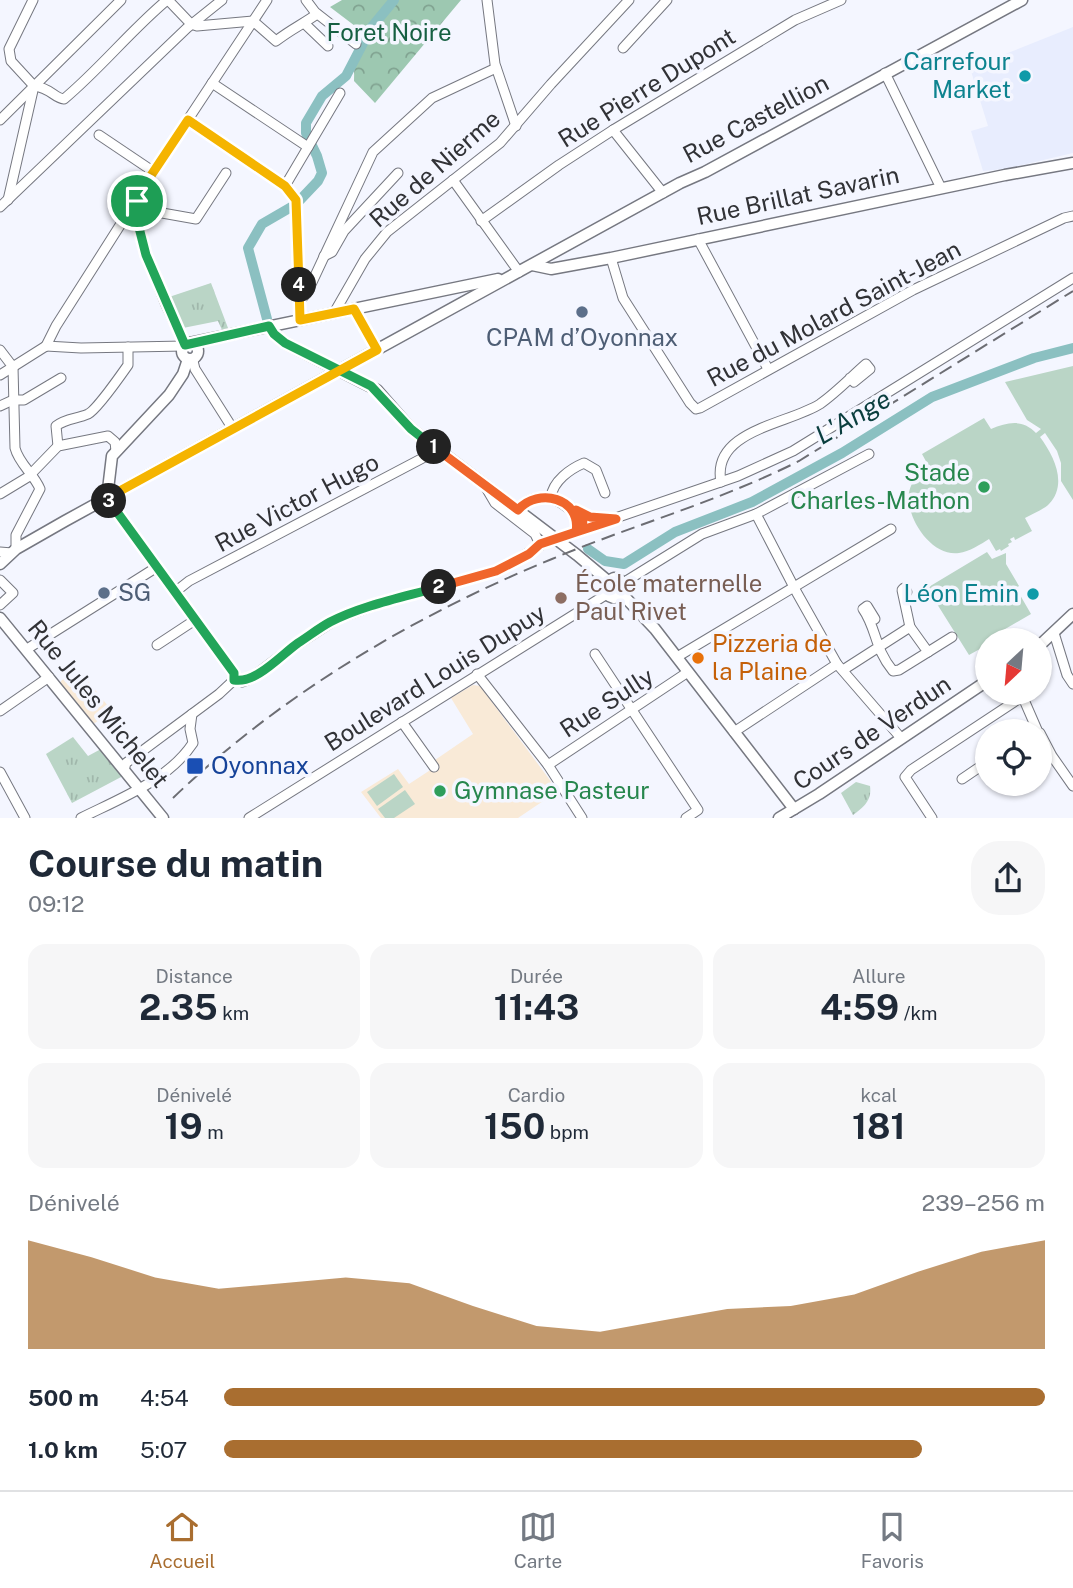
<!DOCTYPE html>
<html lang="fr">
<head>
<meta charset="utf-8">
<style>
  :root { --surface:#fff; --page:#f6f6f7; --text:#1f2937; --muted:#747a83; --line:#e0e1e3; --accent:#a96e30 }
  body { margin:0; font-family:"Public Sans",sans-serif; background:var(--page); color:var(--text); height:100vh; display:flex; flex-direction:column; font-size:26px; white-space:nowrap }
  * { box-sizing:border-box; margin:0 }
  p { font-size:23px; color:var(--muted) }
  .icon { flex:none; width:38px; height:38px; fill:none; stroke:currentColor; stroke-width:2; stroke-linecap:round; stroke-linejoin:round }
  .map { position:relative; height:818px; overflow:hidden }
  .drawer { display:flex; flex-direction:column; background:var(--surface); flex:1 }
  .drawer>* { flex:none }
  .needle { width:46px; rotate:206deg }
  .controls { position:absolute; left:975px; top:628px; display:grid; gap:14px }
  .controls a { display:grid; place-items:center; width:77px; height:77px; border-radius:50%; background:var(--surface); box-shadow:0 2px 5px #0004; font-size:35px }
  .pin { position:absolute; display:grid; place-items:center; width:60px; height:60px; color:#fff; margin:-30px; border:4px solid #fff; border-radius:50%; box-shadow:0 2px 7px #0007 }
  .km { position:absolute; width:35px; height:35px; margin:-18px; border-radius:50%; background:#222; color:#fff; font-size:19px; line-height:35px; text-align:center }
  .round { display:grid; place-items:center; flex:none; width:74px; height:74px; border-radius:28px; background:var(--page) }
  .overview { display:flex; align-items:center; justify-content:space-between; height:119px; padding:0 28px }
  h1 { font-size:38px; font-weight:700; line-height:52px }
  .metrics { display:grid; grid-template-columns:repeat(3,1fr); gap:10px; height:119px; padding:7px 28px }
  .metrics div { display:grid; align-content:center; border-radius:18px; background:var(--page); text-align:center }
  .metrics b { font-size:35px; font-weight:700 }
  .metrics small { font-size:19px; font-weight:400 }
  .metrics p { font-size:19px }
  .chart { height:196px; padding:14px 28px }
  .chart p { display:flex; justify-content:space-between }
  .chart svg { width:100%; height:126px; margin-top:7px; fill:var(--accent); opacity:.7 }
  ul { padding:0 28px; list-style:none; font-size:23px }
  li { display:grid; grid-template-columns:112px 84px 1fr; align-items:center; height:52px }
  li i { height:18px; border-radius:9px; background:var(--accent) }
  .tabs { display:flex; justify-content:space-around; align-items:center; height:98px; border-top:2px solid var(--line); background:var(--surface); font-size:19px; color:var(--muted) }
  .tabs a { display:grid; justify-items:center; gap:4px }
  .tabs .current { color:var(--accent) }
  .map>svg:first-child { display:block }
  .built { fill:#e8edfe }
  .education { fill:#f9ead7 }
  .green { fill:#bad5c6 }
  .forest { fill:url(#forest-crowns) }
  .park { fill:url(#park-tufts) }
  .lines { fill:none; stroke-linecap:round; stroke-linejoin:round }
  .river { stroke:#8bc0c1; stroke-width:10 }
  .minor-casing { stroke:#767881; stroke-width:11 }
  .major-casing { stroke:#767881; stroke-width:13 }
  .minor { stroke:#fff; stroke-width:9 }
  .major { stroke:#fff; stroke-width:10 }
  .rail { stroke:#6c6d73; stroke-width:2; stroke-dasharray:14 7; stroke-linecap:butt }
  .minor-bridge-casing { stroke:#767881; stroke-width:11; stroke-linecap:butt }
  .minor-bridge { stroke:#fff; stroke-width:9 }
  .split-1-casing { stroke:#fff; stroke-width:14 }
  .split-2-casing { stroke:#fff; stroke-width:14 }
  .split-3-casing { stroke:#fff; stroke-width:14 }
  .split-4-casing { stroke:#fff; stroke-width:14 }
  .split-5-casing { stroke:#fff; stroke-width:14 }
  .split-1 { stroke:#22a559; stroke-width:9 }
  .split-2 { stroke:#f0652b; stroke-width:9 }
  .split-3 { stroke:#22a559; stroke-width:9 }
  .split-4 { stroke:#f5b400; stroke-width:9 }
  .split-5 { stroke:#f5b400; stroke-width:9 }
  .culture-dot { fill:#0f9aa8; stroke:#f4f6ff; stroke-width:2.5 }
  .service-dot { fill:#5c6f8a; stroke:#f4f6ff; stroke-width:2.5 }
  .leisure-dot { fill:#2e9e5b; stroke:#f4f6ff; stroke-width:2.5 }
  .education-dot { fill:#8d6e63; stroke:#f4f6ff; stroke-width:2.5 }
  .food-dot { fill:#e8710a; stroke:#f4f6ff; stroke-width:2.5 }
  .transit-dot { fill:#1a4fb4; stroke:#f4f6ff; stroke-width:2.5 }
  .labels { text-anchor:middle; stroke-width:7; stroke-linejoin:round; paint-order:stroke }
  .park-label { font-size:24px; fill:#165f42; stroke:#f4f6ff }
  .culture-label { font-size:24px; fill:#0d838f; stroke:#f4f6ff; text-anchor:end }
  .street-label { font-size:24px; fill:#313236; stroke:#f4f6ff }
  .service-label { font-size:24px; fill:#4e5e75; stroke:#f4f6ff }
  .leisure-label { font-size:24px; fill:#27864d; stroke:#f4f6ff; text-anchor:end }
  .education-label { font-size:24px; fill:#785e54; stroke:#f4f6ff; text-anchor:start }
  .food-label { font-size:24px; fill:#c56008; stroke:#f4f6ff; text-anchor:start }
  .transit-label { font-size:24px; fill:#164399; stroke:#f4f6ff; text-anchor:start }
  .water-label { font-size:26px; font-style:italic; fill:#0a3e3e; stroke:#f4f6ff }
</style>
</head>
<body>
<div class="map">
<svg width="1073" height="818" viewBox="0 0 1073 818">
  <defs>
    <pattern id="forest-crowns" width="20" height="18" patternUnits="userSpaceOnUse" patternTransform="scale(1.75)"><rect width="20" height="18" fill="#9dc8b1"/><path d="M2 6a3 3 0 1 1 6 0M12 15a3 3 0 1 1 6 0" fill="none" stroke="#81a391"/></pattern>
    <pattern id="park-tufts" width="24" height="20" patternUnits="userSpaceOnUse" patternTransform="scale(1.75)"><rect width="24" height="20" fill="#bad5c6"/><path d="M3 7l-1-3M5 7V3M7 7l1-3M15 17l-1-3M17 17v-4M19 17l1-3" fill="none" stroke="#a0b7ab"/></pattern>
  </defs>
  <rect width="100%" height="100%" fill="#f4f6ff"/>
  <polygon class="built" points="1073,27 1073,153 1005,169 983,171 971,131 988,126 970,68"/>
  <g class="education">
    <polygon points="76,669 80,671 112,711 92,725 60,685 61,681"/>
    <polygon points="473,685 480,686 558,791 518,818 381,818 361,792 398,769 409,784 438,765 435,760 473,734 451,698"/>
  </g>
  <g class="green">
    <path d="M1073,366v134l-12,-19v-18l-4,-12 -12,-18 -5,4c14,19 28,47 9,67 -6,6 -17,10 -24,14l7,13 -17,9 -1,-3 -4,2 2,3 -4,2 1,2 -8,5 -1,-2 -4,2 -7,-12c-8,5 -20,13 -30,14 -28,4 -54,-36 -50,-61 3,-12 10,-19 19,-27l-6,-11 62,-36 7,11c17,-7 32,-10 45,4l5,-4 -14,-9 -22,-38z"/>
    <polygon points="987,552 992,559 1006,553 1006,564 1019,586 1016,588 1031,614 1000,632 1002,636 995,640 987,640 987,645 969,655 927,588"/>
    <polygon points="394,774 403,787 377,806 367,792"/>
    <polygon points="405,790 415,804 394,818 385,818 378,809"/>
  </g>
  <polygon class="forest" points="342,0 461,0 375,103 354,81 355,26 330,7"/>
  <g class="park">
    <polygon points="211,283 228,328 222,330 218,321 183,328 177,314 166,298"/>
    <polygon points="73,737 88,756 101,749 123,776 72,803 46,754"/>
    <path d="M856,782l14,4c2,14 -6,21 -17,29l-12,-22z"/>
  </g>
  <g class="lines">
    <g class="river">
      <polyline points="300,200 318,181 322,173 317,156 306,133 306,123 322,96 346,76 371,28 394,0"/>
      <polyline points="267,319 248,248 262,224 293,206"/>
      <polyline points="588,549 605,561 624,564 675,532 752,502 842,453 932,397 1034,358 1073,348"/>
    </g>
    <g class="minor-casing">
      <g id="minor">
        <polyline points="33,0 9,49 11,61 34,86"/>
        <path d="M168,0l23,24 6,2 56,-5 23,20c14,-11 27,-17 41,-27"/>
        <polyline points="306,0 315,12 356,44"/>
        <polyline points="487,0 495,64 516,126"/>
        <polyline points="304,23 328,46"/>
        <polyline points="623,48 667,0"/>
        <polyline points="885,73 941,188"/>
        <polyline points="212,83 308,147"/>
        <path d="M34,86c17,2 20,12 30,13 37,-31 66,-68 103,-99"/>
        <polyline points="0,120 121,0"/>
        <polyline points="188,120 285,186 294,196 297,209 300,300"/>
        <polyline points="613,130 663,193"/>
        <polyline points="99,135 154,172"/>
        <polyline points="453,180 519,272"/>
        <polyline points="285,186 340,93"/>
        <polyline points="8,200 34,86"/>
        <polyline points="0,207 187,28 222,0"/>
        <polyline points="134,208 196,219 226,173"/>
        <polyline points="481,221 559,165 613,130 795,20 841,0"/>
        <polyline points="698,239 768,369"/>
        <polyline points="324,256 332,252 344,231 398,173"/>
        <polyline points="611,258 623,298 690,403 696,409 700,408 913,290 1064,218 1073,216"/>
        <polyline points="353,309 377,350"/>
        <polyline points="334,313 365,259 387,232 500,143 551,84 629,0"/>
        <polyline points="300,320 300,300 307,293 373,152 432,98 496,68"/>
        <polyline points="185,345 166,305 146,255 134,208 152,174 267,0"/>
        <polyline points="46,346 56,326 124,219 134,208"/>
        <polyline points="46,346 81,348 184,346"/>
        <polyline points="0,350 13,367"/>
        <polyline points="196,356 193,361 195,369 233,429"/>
        <path d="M13,367l2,81c4,16 19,26 25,41l-24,46v14"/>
        <polyline points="0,375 46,346"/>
        <polyline points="0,406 13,400 24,400 61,378"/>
        <path d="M58,446l-2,-20c10,-8 21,-7 32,-12 8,-4 33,-39 40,-49v-18"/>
        <path d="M721,482c-10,-52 68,-58 99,-78 16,-11 31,-27 46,-40l4,5 -16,13 -4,-4"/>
        <polyline points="485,486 495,503 535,534 540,544"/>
        <polyline points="0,494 28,477 58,446 108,436 115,442 116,451"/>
        <path d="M551,497c2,-16 19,-28 33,-34l12,7 9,23"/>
        <polyline points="107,498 234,673 234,680"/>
        <polyline points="570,507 590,517 610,519"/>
        <path d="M518,510c18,-21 42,-13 58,6v16"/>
        <polyline points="756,514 797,593 837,664 901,738"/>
        <polyline points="566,535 738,476 793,451 1073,278"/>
        <polyline points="0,552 12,553"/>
        <polyline points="0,580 13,593 0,605"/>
        <polyline points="623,583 702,534 756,514 869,454"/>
        <polyline points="175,592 189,581 438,450"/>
        <polyline points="904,594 907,592 904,588 902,590 910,627"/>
        <polyline points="1054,633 1067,675 1073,684"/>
        <polyline points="157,645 195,620"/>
        <polyline points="27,649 157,567"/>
        <polyline points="928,652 952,637"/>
        <polyline points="595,654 698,810 686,818"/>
        <polyline points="677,657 891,529"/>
        <path d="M843,670l67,-43 18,25 -29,18 -6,1c-19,-23 -16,-42 -30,-62l4,-3 8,13 -4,2"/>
        <polyline points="477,674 548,765 582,818"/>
        <polyline points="234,680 242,682 250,679 280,656 337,619 381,603 481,576 508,565 548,541"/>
        <polyline points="1021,693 1038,732"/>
        <polyline points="0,711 49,677"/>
        <polyline points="402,722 434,767"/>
        <polyline points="734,732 837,664"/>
        <polyline points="1040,733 1052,756 1073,786"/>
        <polyline points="548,765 688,672"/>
        <polyline points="124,770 126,763 219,694 234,680"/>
        <polyline points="0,772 25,818"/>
        <polyline points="962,779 987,762"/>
        <path d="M81,818c38,-19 88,-38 112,-75l-3,-14 2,-15"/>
        <polyline points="249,818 607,594"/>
        <polyline points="932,818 905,777 911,770 1023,696"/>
      </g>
    </g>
    <g class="major-casing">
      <g id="major">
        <polyline points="532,265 551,269 611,258 1005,175 1073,163"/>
        <polyline points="269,326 274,334 285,343 377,390 411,429 577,555 608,581"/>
        <polyline points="189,343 498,279"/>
        <circle cx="190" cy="351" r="8"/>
        <polyline points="107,498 112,456 169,395 183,374 188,359"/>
        <polyline points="0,564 16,549 65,521 680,183 705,172 1022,0"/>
        <polyline points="608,581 605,589 609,596 614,598 622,594"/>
        <polyline points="608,581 614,578 620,580 624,587 622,594"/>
        <polyline points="622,594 655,629 794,809"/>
        <polyline points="0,618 163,818"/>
        <polyline points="1040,645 1073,614"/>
        <polyline points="779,818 819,794 987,681"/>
      </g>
    </g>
    <use href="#minor" class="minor"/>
    <use href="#major" class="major"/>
    <path class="rail" d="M173,798c107,-103 242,-183 379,-239 81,-34 168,-58 247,-98l274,-170"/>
    <g class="minor-bridge-casing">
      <polyline id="minor-bridge" points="548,541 566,535"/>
    </g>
    <use href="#minor-bridge" class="minor-bridge"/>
  </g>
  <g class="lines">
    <g class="split-1-casing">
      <polyline id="split-1" points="137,201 134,208 146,255 185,345 269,326 274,334 285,343 371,386 411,429 434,447"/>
    </g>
    <g class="split-2-casing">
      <path id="split-2" d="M434,447l84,63c20,-23 64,-12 58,22l40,-13 -26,-2 -14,-7 7,9 -1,11 -42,14 -11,10 -33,17 -57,16"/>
    </g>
    <g class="split-3-casing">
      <path id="split-3" d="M109,501l125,172v7c22,4 47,-25 64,-37 11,-7 21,-15 32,-21 33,-17 74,-25 109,-35"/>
    </g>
    <g class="split-4-casing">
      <polyline id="split-4" points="109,501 107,498 377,350 354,309 300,320 299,285"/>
    </g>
    <g class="split-5-casing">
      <polyline id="split-5" points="137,201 152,174 188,120 285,186 296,200 299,285"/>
    </g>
    <use href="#split-1" class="split-1"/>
    <use href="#split-2" class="split-2"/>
    <use href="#split-3" class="split-3"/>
    <use href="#split-4" class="split-4"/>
    <use href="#split-5" class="split-5"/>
  </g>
  <g class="culture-dot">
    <circle cx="1025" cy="76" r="7"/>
    <circle cx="1033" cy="594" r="7"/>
  </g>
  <g class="service-dot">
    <circle cx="582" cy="312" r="7"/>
    <circle cx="104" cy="593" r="7"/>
  </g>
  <g class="leisure-dot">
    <circle cx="984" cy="487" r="7"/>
    <circle cx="440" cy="791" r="7"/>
  </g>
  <circle class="education-dot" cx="561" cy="598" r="7"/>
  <circle class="food-dot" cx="698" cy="658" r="7"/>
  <rect class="transit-dot" x="186" y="757" width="18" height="18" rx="3.5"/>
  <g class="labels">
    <g class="park-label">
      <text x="389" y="41">Foret Noire</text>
    </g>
    <g class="culture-label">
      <text x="1011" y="70">Carrefour<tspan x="1011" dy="28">Market</tspan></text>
      <text x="1019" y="602">Léon Emin</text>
    </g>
    <g class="street-label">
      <text transform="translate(647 88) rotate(-32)" y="8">Rue Pierre Dupont</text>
      <text transform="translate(756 119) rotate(-28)" y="8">Rue Castellion</text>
      <text transform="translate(435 169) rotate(-41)" y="8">Rue de Nierme</text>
      <text transform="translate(798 196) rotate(-12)" y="8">Rue Brillat Savarin</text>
      <text transform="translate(834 314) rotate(-28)" y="8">Rue du Molard Saint-Jean</text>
      <text transform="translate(297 503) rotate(-28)" y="8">Rue Victor Hugo</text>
      <text transform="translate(435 678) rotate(-32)" y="8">Boulevard Louis Dupuy</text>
      <text transform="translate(607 703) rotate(-33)" y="8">Rue Sully</text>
      <text transform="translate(98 704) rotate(51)" y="8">Rue Jules Michelet</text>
      <text transform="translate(872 733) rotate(-34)" y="8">Cours de Verdun</text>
    </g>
    <g class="service-label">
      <text x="582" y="346">CPAM d’Oyonnax</text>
      <text x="118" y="601" text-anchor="start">SG</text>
    </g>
    <g class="leisure-label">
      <text x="970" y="481">Stade<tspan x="970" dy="28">Charles-Mathon</tspan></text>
      <text x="454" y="799" text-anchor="start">Gymnase Pasteur</text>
    </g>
    <g class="education-label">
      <text x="575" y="592">École maternelle<tspan x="575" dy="28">Paul Rivet</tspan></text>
    </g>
    <g class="food-label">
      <text x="712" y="652">Pizzeria de<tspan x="712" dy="28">la Plaine</tspan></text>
    </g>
    <g class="transit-label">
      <text x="211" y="774">Oyonnax</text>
    </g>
    <g class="water-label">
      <text transform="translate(853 417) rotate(-30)" y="9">L'Ange</text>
    </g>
  </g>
</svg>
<div class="controls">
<a><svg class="needle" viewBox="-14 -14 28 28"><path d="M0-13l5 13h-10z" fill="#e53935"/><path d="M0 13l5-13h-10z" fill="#747a83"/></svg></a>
<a><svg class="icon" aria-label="locate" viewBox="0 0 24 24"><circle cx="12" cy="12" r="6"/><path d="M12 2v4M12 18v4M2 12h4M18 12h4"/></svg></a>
</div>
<div class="pin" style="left:137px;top:201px;background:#1e9e55"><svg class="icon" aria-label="arrive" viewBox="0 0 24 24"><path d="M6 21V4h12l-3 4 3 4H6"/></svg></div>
<b class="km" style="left:434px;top:447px">1</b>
<b class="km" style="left:439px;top:587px">2</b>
<b class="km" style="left:109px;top:501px">3</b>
<b class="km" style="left:299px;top:285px">4</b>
</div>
<section class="drawer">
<div class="overview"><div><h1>Course du matin</h1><p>09:12</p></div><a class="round"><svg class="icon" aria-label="share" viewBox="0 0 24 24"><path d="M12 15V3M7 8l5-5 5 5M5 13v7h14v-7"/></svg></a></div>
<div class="metrics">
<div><p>Distance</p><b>2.35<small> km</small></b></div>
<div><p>Durée</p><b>11:43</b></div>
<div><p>Allure</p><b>4:59<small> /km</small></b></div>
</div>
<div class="metrics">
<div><p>Dénivelé</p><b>19<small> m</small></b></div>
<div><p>Cardio</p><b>150<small> bpm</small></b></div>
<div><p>kcal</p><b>181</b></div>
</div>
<div class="chart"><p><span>Dénivelé</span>239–256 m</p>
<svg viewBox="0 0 160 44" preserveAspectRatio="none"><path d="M0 44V6L10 12L20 19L30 23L40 21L50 19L60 21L70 29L80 36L90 38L100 34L110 30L120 29L130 25L140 17L150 10L160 6V44z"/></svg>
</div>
<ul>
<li><b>500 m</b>4:54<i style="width:100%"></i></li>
<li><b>1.0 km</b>5:07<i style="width:85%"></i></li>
</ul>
</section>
<nav class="tabs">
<a class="current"><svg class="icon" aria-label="home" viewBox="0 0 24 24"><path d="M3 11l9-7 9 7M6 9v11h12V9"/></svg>Accueil</a>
<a><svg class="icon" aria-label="map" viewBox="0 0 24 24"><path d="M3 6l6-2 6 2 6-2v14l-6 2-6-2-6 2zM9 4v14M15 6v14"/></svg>Carte</a>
<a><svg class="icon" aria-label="saved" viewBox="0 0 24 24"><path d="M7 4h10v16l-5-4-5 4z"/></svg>Favoris</a>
</nav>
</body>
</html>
